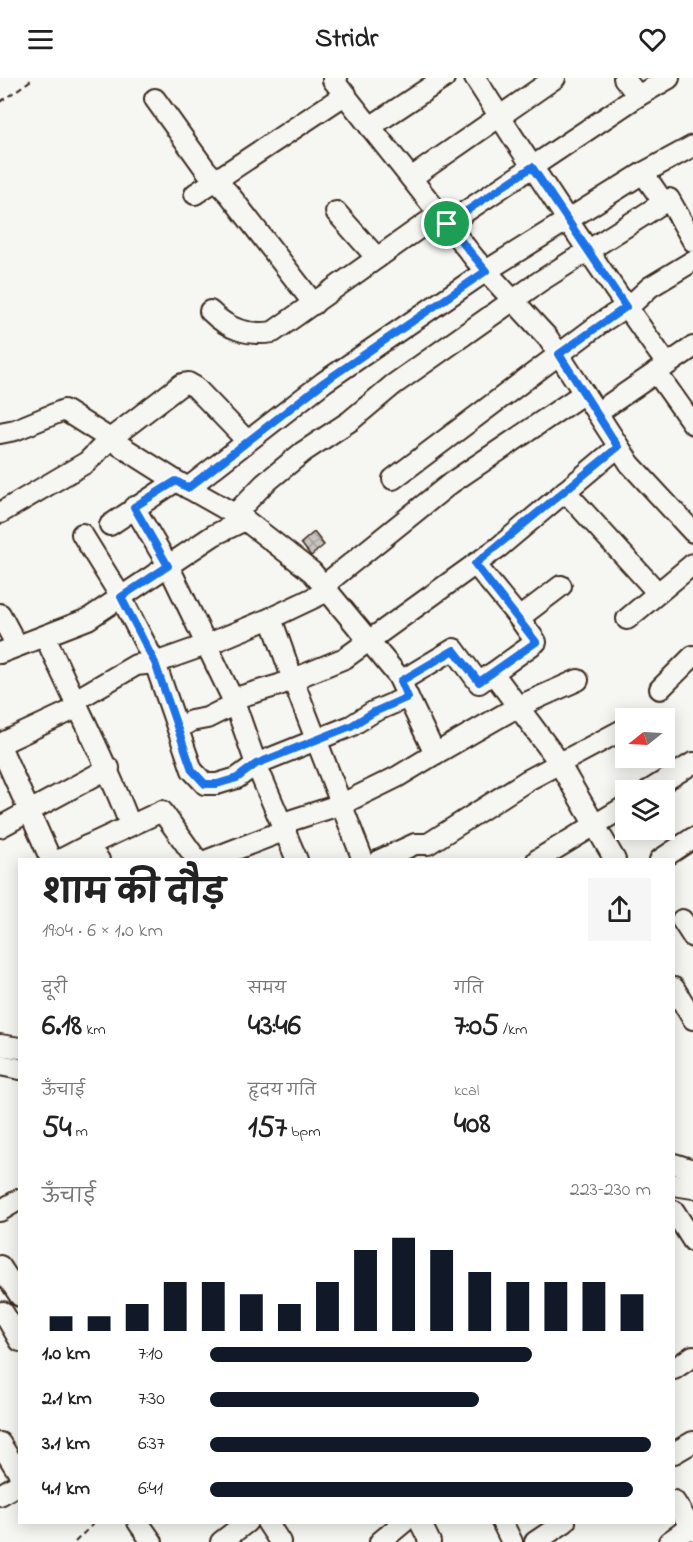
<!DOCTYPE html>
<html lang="hi">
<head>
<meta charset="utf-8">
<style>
  :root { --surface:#fff; --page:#f6f6f6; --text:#222; --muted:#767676; --accent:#111827 }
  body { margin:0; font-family:"Indie Flower","Playpen Sans Deva",sans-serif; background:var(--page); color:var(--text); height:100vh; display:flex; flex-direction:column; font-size:22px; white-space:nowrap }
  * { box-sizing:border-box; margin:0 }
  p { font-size:20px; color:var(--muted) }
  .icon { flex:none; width:33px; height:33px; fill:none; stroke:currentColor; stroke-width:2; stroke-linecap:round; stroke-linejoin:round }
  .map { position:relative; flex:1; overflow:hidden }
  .details { position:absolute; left:18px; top:780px; width:657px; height:666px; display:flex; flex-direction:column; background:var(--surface); border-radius:0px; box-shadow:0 3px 15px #0003 }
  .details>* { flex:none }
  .needle { width:39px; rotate:252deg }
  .controls { position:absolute; left:615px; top:630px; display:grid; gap:12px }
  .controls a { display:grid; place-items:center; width:60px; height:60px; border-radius:0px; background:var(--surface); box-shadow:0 3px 15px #0003; font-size:30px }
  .pin { position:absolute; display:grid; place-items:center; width:51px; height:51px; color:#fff; margin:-26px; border:3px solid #fff; border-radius:50%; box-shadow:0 2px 6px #0007 }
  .round { display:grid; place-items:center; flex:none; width:63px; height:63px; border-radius:0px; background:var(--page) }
  .headline { display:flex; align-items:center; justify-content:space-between; height:102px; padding:0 24px }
  h1 { font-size:33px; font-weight:700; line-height:45px }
  .figures { display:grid; grid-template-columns:repeat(3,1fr); gap:9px; height:102px; padding:6px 24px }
  .figures div { display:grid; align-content:center }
  .figures b { font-size:30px; font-weight:700 }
  .figures small { font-size:16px; font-weight:400 }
  .figures p { font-size:16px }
  .chart { height:168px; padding:12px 24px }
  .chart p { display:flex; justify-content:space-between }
  .chart svg { width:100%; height:108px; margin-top:6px; stroke:var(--accent); stroke-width:6 }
  ul { padding:0 24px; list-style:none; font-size:20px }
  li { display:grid; grid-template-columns:96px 72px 1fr; align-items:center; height:45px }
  li i { height:15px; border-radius:8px; background:var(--accent) }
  header { display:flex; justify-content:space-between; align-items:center; height:78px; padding:0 24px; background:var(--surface); font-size:27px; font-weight:700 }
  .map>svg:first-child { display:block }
  .building { fill:url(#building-cross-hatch); stroke:#3b2a1e; stroke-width:1.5 }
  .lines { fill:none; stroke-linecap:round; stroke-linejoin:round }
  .minor-casing { stroke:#3b2a1e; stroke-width:24 }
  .path { stroke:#3b2a1e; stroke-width:2; stroke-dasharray:6 4.5; stroke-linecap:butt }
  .minor { stroke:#f6f6f2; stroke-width:20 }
  .route-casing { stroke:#fff; stroke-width:12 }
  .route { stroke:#1a73e8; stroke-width:8 }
</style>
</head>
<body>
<header><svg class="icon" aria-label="menu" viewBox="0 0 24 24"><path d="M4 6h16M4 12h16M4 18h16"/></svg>Stridr<svg class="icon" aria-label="heart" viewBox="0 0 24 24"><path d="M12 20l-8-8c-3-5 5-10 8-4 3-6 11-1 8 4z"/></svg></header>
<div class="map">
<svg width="693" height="1464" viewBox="0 0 693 1464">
  <defs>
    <pattern id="building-cross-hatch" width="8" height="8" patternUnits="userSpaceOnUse" patternTransform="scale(1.5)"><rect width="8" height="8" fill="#c8c3be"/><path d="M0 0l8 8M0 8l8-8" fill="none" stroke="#a49f9a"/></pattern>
  </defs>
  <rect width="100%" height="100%" fill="#f6f6f2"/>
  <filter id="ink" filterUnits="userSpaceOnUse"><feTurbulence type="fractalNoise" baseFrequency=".0167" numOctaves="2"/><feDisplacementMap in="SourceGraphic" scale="12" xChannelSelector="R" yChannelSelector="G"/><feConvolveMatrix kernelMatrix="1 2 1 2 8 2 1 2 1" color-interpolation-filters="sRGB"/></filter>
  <g filter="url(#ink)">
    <polygon class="building" points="314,454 324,467 311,478 301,465"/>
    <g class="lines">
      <g class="minor-casing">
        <g id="minor">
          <polyline points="337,0 333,2 475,181 548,260 597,335"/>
          <path d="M475,0c62,97 125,193 192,286"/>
          <polyline points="624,0 638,18"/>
          <polyline points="155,21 206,92 229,116 314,226"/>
          <polyline points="370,49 444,0"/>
          <polyline points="643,95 693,68"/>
          <polyline points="411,100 555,0"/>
          <polyline points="195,116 346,16"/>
          <polyline points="336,134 377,180"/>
          <polyline points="447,146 638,18 669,0"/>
          <path d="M210,233c18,18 37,25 63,21l166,-118"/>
          <polyline points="693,269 597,335 630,386 693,454"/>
          <polyline points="656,294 693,346"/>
          <polyline points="0,355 15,352 64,332 176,403 245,442 312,494 398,598 435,676 517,629 578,602"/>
          <polyline points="393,401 602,244 635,223 650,209 693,183"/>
          <polyline points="188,410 324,304 486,193 643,95 664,125"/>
          <polyline points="565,413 658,515"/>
          <polyline points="134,429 168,487 235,626 256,686 297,782"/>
          <polyline points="0,435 87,384 110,361 182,306 188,305 195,309 247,363"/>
          <polyline points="235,436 264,406 303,374 350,343 393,307 539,204 669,121 693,163"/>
          <polyline points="110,447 176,403"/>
          <polyline points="82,456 121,519 155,585 192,692 205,706 217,706 237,700 256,686 351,648 373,634 408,619"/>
          <polyline points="475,486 519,540"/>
          <polyline points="323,508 451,405 584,315"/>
          <polyline points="0,536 17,568"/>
          <polyline points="271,540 293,602 363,782"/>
          <polyline points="627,541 693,486"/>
          <path d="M45,558c28,64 61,124 85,189"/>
          <polyline points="0,575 88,541 214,457 245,442"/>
          <polyline points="493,595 536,564 519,540 561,508"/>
          <polyline points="401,603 454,571 479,605 493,595 556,680 615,782"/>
          <polyline points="660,611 693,578"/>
          <polyline points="232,621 279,607 345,580 499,469 618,369"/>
          <polyline points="74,623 136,587 155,585 206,567 271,540 328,513"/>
          <polyline points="178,651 191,643 207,640 235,626"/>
          <polyline points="0,666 77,630"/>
          <polyline points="0,668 51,782"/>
          <polyline points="650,712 693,685"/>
          <polyline points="283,745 342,726 397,699 435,676"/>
          <polyline points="0,749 109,690"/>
          <polyline points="87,768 162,733 197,782"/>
          <polyline points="60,782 87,768 99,782"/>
          <polyline points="208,782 286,752"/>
          <polyline points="380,782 415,766 428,766 528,702 626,650"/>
          <polyline points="537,782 626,728"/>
          <polyline points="660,782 693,760"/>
          <polyline points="682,842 693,859"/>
          <polyline points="674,910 693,941"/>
          <polyline points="0,967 20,970"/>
          <polyline points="0,987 20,991"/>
          <polyline points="674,1086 693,1092"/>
          <polyline points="674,1107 693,1110"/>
          <polyline points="0,1133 20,1121"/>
          <polyline points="674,1133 693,1163"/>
          <polyline points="0,1188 20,1218"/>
          <polyline points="3,1234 20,1263"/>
          <polyline points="674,1291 693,1278"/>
          <polyline points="0,1365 20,1397"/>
          <polyline points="674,1375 693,1364"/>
          <polyline points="0,1417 20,1405"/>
          <polyline points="674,1423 693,1452"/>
          <polyline points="138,1444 152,1464"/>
          <polyline points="267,1444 280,1464"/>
          <polyline points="420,1444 430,1464"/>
          <polyline points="502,1444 512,1464"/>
          <polyline points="221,1464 247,1444"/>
          <polyline points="380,1464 404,1444"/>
          <polyline points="535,1464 565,1444"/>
          <polyline points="669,1464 693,1447"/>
        </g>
      </g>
      <g class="path">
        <polyline points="0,24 34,0"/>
        <polyline points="75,1464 95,1444"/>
      </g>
      <use href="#minor" class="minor"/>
    </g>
  </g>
  <g class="lines" filter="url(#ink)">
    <g class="route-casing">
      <polygon id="route" points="532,89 626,229 559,276 618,369 475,486 536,564 479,604 454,572 401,603 408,619 374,634 351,648 256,686 237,700 217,706 205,706 192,692 155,585 121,519 168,488 134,429 176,403 188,410 324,304 486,193 447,146"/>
    </g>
    <use href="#route" class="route"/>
  </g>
</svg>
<div class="controls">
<a><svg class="needle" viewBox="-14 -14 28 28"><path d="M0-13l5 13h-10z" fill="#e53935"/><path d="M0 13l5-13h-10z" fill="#767676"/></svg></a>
<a><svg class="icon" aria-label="layers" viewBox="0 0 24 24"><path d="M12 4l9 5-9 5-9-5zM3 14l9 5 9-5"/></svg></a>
</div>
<div class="pin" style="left:447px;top:146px;background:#1e9e55"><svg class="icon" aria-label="arrive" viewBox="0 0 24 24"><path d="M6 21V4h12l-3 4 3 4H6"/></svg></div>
<section class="details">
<div class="headline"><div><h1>शाम की दौड़</h1><p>19:04 · 6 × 1.0 km</p></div><a class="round"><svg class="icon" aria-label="share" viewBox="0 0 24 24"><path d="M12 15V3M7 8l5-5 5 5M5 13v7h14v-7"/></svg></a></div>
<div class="figures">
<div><p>दूरी</p><b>6.18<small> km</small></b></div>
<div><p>समय</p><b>43:46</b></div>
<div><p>गति</p><b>7:05<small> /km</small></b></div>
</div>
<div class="figures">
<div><p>ऊँचाई</p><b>54<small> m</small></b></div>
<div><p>हृदय गति</p><b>157<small> bpm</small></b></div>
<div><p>kcal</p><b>408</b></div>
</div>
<div class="chart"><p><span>ऊँचाई</span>223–230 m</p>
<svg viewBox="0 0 160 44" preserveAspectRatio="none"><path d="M5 44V38M15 44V38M25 44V33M35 44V24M45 44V24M55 44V29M65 44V33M75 44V24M85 44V11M95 44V6M105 44V11M115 44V20M125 44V24M135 44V24M145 44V24M155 44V29"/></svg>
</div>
<ul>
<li><b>1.0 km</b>7:10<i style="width:73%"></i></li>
<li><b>2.1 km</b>7:30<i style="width:61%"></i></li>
<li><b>3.1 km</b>6:37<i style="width:100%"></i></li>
<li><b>4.1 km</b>6:41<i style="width:96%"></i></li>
</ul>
</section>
</div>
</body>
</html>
